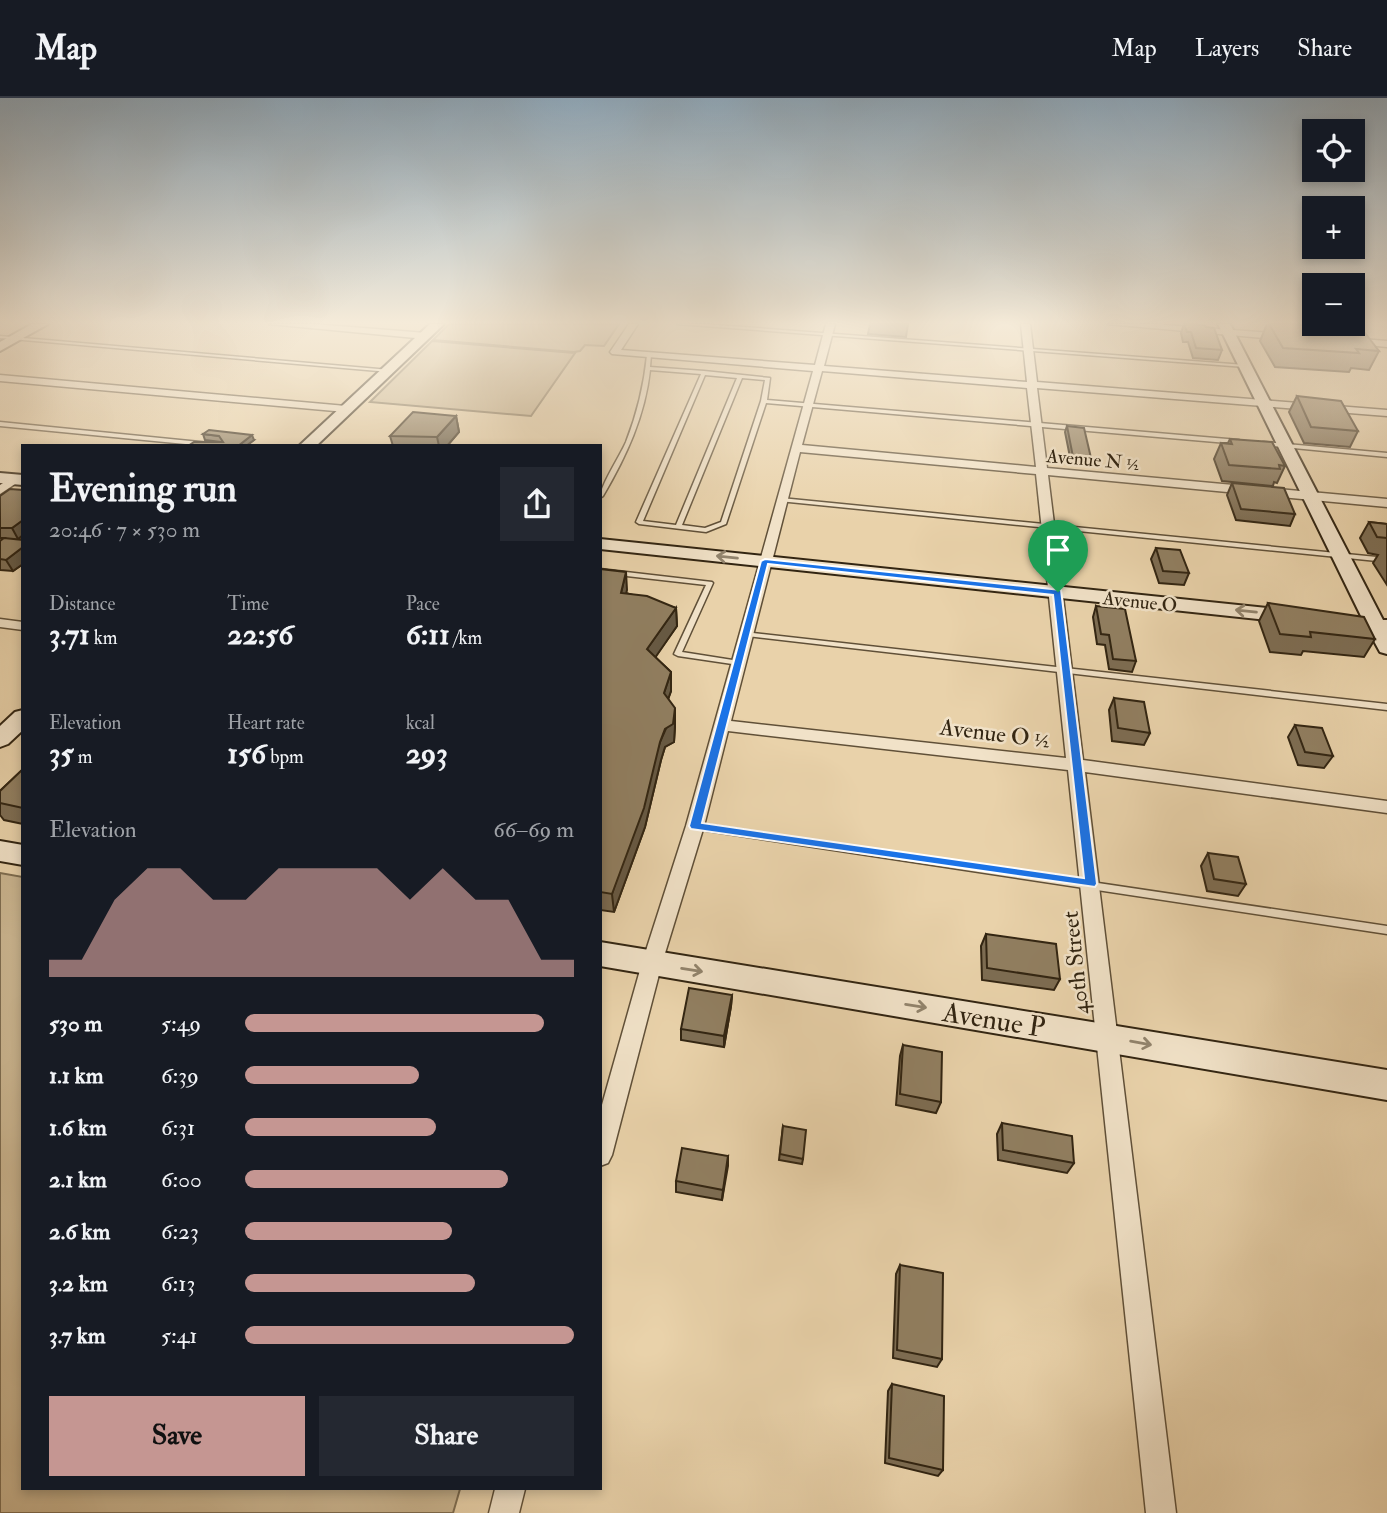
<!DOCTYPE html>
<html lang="en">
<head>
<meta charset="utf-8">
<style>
  :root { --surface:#171b24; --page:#242831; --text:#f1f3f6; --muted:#9ea1a6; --line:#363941; --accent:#c59692 }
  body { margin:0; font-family:"IM FELL Double Pica",serif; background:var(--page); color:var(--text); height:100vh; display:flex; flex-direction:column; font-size:26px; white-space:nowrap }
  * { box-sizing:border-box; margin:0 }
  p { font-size:23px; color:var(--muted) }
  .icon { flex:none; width:38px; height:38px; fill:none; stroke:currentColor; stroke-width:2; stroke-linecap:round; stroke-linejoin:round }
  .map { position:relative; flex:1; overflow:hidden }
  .drawer { position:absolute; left:21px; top:346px; width:581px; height:1046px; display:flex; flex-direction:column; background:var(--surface); border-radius:0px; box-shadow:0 4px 10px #0003 }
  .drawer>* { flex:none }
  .controls { position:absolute; left:1302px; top:21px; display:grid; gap:14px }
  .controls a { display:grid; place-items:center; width:63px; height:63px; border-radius:0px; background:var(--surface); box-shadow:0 4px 10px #0003; font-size:35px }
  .pin { position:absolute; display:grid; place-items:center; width:60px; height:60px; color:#fff; margin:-72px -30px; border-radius:50% 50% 50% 0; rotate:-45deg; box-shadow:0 0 7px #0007 }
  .pin .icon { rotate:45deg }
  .round { display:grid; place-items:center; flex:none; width:74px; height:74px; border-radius:0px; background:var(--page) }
  .summary { display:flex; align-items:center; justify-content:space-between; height:119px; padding:0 28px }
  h1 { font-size:38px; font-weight:700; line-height:52px }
  .metrics { display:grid; grid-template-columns:repeat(3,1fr); gap:10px; height:119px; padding:7px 28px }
  .metrics div { display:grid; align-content:center }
  .metrics b { font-size:30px; font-weight:700 }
  .metrics small { font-size:19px; font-weight:400 }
  .metrics p { font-size:19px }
  .chart { height:196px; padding:14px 28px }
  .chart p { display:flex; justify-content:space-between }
  .chart svg { width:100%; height:126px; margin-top:7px; fill:var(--accent); opacity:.7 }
  .primary-button { display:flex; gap:14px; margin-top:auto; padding:14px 28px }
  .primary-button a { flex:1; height:80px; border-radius:0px; background:var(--accent); color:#111; font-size:28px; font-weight:700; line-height:80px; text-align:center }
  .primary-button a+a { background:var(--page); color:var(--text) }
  ul { padding:0 28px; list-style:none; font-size:23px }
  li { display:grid; grid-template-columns:112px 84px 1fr; align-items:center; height:52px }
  li i { height:18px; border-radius:9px; background:var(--accent) }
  header { display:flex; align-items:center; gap:42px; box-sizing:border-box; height:98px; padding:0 35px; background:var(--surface); border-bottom:2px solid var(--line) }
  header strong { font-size:33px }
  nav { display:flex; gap:38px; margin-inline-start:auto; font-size:24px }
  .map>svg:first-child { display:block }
  .green { fill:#cab590; stroke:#7e6d51; stroke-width:2 }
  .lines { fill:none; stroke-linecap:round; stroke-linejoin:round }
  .lane-casing { stroke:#605038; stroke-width:3 }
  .street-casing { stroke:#605038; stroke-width:3 }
  .secondary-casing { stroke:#322512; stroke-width:4 }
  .lane { fill:#f1e2c8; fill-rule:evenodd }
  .street { fill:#f1e2c8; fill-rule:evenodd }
  .secondary { fill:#f1e2c8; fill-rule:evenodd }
  .wall { fill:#7d6d53; stroke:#322512; stroke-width:2 }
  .shaded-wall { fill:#665944; stroke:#322512; stroke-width:2 }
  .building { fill:#917f61; stroke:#322512; stroke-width:2 }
  .oneway { stroke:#92846d }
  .route { fill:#1a73e8; stroke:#fff; stroke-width:2; fill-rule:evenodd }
  .labels { text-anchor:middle; stroke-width:5; stroke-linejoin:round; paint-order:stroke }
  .far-street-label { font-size:19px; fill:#322512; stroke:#f1e2c8 }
  .street-label { font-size:23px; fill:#322512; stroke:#f1e2c8 }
  .near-street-label { font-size:28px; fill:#322512; stroke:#f1e2c8 }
</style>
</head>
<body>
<header>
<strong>Map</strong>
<nav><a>Map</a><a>Layers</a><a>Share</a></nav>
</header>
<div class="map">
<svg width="1387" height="1415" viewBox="0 0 1387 1415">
  <rect width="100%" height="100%" fill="#e9d2aa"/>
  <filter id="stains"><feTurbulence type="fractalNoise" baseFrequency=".00286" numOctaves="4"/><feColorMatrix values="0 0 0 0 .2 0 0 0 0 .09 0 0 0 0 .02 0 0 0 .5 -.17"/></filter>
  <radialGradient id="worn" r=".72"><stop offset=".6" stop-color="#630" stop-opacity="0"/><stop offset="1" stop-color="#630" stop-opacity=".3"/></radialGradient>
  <g class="green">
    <polygon points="449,226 619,226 604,248 585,247 580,253 574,254 433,242"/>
    <polygon points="432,243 575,255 531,318 370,304"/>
    <polygon points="0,775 23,779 23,1391 460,1391 453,1415 0,1415"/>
  </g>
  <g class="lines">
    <g class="lane-casing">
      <g id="lane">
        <polygon points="677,226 703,226 1245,267 1247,268 1245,269"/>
        <polygon points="0,238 390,272 392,273 390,274 0,240"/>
        <path d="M649,256l2,1 -1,12 54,4 66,7 -3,22 472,40 3,2 -3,2 -473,-41 -40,121 -20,8 -67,-8 -3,-2 65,-148 -51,-4c-5,46 -24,87 -47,126l-3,2c0,-12 20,-42 26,-56 11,-28 18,-57 21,-87zM705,277l32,3 -61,147 -33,-4zM742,280l23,2 -4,21 -40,121 -16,6 -23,-3z"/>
        <polygon points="0,324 220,346 223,348 206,348 0,328"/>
        <polygon points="1263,344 1387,355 1387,359 1261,347 1261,345"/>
        <polygon points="781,400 1387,460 1387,464 779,403 778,402"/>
        <polygon points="600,471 712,484 713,485 682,554 739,563 743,565 739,567 678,558 674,556 706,487 600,475"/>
        <polygon points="744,534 1387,606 1387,612 747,538 743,536"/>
        <polygon points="695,725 1387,828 1387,836 695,731 692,730 691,728 692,726"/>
      </g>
    </g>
    <g class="street-casing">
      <g id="street">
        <polygon points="269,226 313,226 426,235 431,238 426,241"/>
        <path d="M629,226h9l-17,26 194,15 11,-41h9l-11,42 203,16 -6,-58h9l7,58 350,28v6l-350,-28 10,80 340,31v8l-339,-32 35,285 304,41v12l-302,-41 91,741h-30l-78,-743 -340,-39 -24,95 -42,137 -50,192 -4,8 -8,3v-54l42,-149 44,-137 127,-455 -201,-17 -2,-2zM822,273l205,17 9,79 -234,-22zM800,354l236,22 30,284 -335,-37z"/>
        <polygon points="1107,226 1153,226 1286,236 1291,239 1286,242"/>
        <polygon points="1349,240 1387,243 1387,249 1346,245 1346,241"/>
        <polygon points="0,277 346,308 351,311 346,314 0,283"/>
        <polygon points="11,380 21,382 0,396 0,387"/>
        <polygon points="0,521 23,524 23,532 0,529"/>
        <polygon points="495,1391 525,1391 519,1415 489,1415"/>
      </g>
    </g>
    <g class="secondary-casing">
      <g id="secondary">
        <polygon points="32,226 48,226 0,253 0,244"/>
        <polygon points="430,226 444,226 316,348 299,348"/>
        <polygon points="1218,226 1230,226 1383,522 1387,522 1387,556 1380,554 1368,532 1328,527 1325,523 1328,519 1362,520"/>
        <polygon points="0,375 23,377 23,387 0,385"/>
        <polygon points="600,441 1296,513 1303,515 1306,519 1303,523 1296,525 600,451"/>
        <polygon points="23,612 23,632 8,646 0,649 0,628 15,614"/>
        <polygon points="0,743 23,747 23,767 0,763"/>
        <polygon points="600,844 1387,972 1387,1002 600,868"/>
      </g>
    </g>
    <use href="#lane" class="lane"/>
    <use href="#street" class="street"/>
    <use href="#secondary" class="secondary"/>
  </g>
  <g class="wall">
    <polygon points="870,226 908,226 906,239 868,236"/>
    <polygon points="1184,226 1204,227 1222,252 1218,262 1193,260 1188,244 1183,244 1181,235"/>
    <polygon points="1267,226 1293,226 1343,233 1379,253 1369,272 1351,270 1349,274 1275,269 1260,243"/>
    <polygon points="1297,298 1358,333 1350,349 1304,345 1289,314"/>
    <polygon points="456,318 459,334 447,348 393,348 390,338"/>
    <polygon points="1067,328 1091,360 1089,366 1071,364 1065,334"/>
    <polygon points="203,336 254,342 246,348 188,348 221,344 205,342"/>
    <polygon points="1230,341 1285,368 1277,385 1274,384 1273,388 1222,383 1214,361 1221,345 1228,345"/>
    <polygon points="1232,385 1295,416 1290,428 1236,422 1227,397"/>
    <polygon points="23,392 23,437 18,441 23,442 23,466 13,473 0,472 0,443 4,440 0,440 0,398"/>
    <polygon points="1369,424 1387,426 1387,487 1373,465 1378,457 1368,455 1360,440"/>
    <polygon points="1156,450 1189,475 1184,487 1159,485 1151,461"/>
    <polygon points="600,471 626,474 626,495 676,510 677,528 655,559 671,574 671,593 668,601 675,628 674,644 665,649 661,662 645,729 614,814 600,812"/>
    <polygon points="1268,505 1375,541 1364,559 1303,553 1301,557 1270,554 1259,523"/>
    <polygon points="1096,508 1136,563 1132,574 1109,571 1105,547 1097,546 1093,519"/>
    <polygon points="1114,600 1150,635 1144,647 1112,643 1109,612"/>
    <polygon points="1295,627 1333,658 1324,670 1298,667 1288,639"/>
    <polygon points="23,671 23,726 4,722 0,717 0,693"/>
    <polygon points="1208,755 1246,786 1238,798 1207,793 1201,768"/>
    <polygon points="986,836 1060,881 1054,892 982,882 981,848"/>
    <polygon points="732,897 731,908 724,949 681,942 681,931"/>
    <polygon points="903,947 941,1004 936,1015 896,1007 900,958"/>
    <polygon points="1002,1025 1074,1065 1067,1075 998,1062 997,1036"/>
    <polygon points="783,1028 803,1061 802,1066 779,1062"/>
    <polygon points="728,1058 722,1102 676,1094 676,1083"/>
    <polygon points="900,1167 942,1261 937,1269 893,1260 896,1176"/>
    <polygon points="892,1286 943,1372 938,1378 885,1365 888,1293"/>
  </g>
  <g class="shaded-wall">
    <polygon points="456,318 459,334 447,348 439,348 437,339"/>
    <polygon points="252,337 254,342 246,348 238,348"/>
    <polygon points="23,422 23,437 18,441 12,430"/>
    <polygon points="23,449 23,466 13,473 6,462"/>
    <polygon points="626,474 627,492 622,513 621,495"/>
    <polygon points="676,510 677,528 648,570 647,551"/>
    <polygon points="671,574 671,593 664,613 664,595"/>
    <polygon points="675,610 675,628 674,644 665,649 661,662 645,729 614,814 612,796 660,644"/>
    <polygon points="732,897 731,908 724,949 724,938"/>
    <polygon points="728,1058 728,1068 722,1102 723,1092"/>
  </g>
  <g class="building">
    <polygon points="1184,226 1204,227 1206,229 1214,230 1222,252 1196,250 1191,234 1187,234"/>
    <polygon points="1269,226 1293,226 1340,230 1343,233 1365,235 1379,253 1356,251 1359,255 1283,250"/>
    <polygon points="1297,298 1341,303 1358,333 1311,329"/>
    <polygon points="413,314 456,318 437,339 390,338"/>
    <polygon points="1067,328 1084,330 1091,360 1073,359"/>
    <polygon points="209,332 252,337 238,348 188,348 194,344 223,344 219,338 203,336"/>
    <polygon points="1230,341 1272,344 1285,368 1279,367 1280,371 1229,367 1221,345 1232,346"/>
    <polygon points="1232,385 1284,390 1295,416 1241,411"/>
    <polygon points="10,391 23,392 23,422 12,430 0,430 0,398"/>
    <polygon points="1369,424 1387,426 1387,440 1377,439"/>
    <polygon points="4,440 23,442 23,449 6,462 0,461 0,443"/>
    <polygon points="1156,450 1180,452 1189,475 1163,473"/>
    <polygon points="600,471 626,474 621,495 647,498 676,510 647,551 671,574 664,595 675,610 673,626 665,631 660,644 644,710 612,796 600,794"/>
    <polygon points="1268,505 1364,519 1375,541 1310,534 1311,539 1280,536"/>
    <polygon points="1096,508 1125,511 1136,563 1113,561 1109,537 1101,536"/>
    <polygon points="1114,600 1144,604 1150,635 1118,630"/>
    <polygon points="1295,627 1322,630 1333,658 1305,654"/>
    <polygon points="23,671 23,710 0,705 0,693"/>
    <polygon points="1208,755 1238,759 1246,786 1214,781"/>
    <polygon points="986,836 1056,846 1060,881 987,870"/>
    <polygon points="689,890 732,897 724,938 681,931"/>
    <polygon points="903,947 942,954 941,1004 900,996"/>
    <polygon points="1002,1025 1072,1038 1074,1065 1003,1052"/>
    <polygon points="783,1028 806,1032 803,1061 780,1056"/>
    <polygon points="682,1050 728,1058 723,1092 676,1083"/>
    <polygon points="900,1167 943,1175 942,1261 897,1252"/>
    <polygon points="892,1286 944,1298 943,1372 889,1360"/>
  </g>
  <defs><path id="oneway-shaft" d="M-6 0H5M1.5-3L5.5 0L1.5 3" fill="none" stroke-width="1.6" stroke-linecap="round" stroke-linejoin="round" transform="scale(1.75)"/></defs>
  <g class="oneway">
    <use href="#oneway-shaft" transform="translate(727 459) rotate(-174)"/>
    <use href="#oneway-shaft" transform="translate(1246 513) rotate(-174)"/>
    <use href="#oneway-shaft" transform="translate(692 872) rotate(9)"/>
    <use href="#oneway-shaft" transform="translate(916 908) rotate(9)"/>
    <use href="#oneway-shaft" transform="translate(1141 945) rotate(10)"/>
  </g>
  <linearGradient id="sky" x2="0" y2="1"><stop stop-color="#8fa8ba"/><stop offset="0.53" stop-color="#f5ebd9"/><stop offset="1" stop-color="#f5ebd9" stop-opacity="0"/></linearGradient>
  <rect width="1387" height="424" fill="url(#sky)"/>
  <path class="route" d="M765,461l296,31 36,294 -2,3 -404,-58 -2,-3 72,-265zM768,466l285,31 31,283 -382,-55z"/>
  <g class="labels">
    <g class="far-street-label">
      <text transform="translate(1093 361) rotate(5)" y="7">Avenue N ½</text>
      <text transform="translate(1140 503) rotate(6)" y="7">Avenue O</text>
    </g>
    <g class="street-label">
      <text transform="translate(995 635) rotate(7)" y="8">Avenue O ½</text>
      <text transform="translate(1075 865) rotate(-96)" y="8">40th Street</text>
    </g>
    <g class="near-street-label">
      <text transform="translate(994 921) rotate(9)" y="10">Avenue P</text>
    </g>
  </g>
  <rect width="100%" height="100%" filter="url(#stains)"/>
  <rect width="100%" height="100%" fill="url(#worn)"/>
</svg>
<div class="controls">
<a><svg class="icon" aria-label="locate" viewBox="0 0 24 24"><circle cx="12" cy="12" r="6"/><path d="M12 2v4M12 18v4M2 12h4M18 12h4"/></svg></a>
<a>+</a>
<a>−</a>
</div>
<div class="pin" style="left:1058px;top:494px;background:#1e9e55"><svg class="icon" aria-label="arrive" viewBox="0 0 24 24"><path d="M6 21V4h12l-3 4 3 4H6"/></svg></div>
<section class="drawer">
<div class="summary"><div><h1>Evening run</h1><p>20:46 · 7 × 530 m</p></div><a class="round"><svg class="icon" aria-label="share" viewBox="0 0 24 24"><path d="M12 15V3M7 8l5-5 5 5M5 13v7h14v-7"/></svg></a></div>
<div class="metrics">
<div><p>Distance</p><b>3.71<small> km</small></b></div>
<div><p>Time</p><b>22:56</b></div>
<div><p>Pace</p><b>6:11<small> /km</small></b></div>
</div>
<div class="metrics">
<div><p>Elevation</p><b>35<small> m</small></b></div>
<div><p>Heart rate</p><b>156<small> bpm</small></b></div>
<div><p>kcal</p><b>293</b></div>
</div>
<div class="chart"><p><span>Elevation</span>66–69 m</p>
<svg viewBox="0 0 160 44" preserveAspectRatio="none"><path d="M0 44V38L10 38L20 17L30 6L40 6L50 17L60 17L70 6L80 6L90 6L100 6L110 17L120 6L130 17L140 17L150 38L160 38V44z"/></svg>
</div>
<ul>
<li><b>530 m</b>5:49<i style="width:91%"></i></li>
<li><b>1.1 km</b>6:39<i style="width:53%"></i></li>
<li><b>1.6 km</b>6:31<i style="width:58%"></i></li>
<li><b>2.1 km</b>6:00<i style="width:80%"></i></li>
<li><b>2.6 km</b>6:23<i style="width:63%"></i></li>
<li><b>3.2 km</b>6:13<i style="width:70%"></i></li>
<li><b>3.7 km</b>5:41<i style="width:100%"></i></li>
</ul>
<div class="primary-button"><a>Save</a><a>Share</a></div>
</section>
</div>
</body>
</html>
